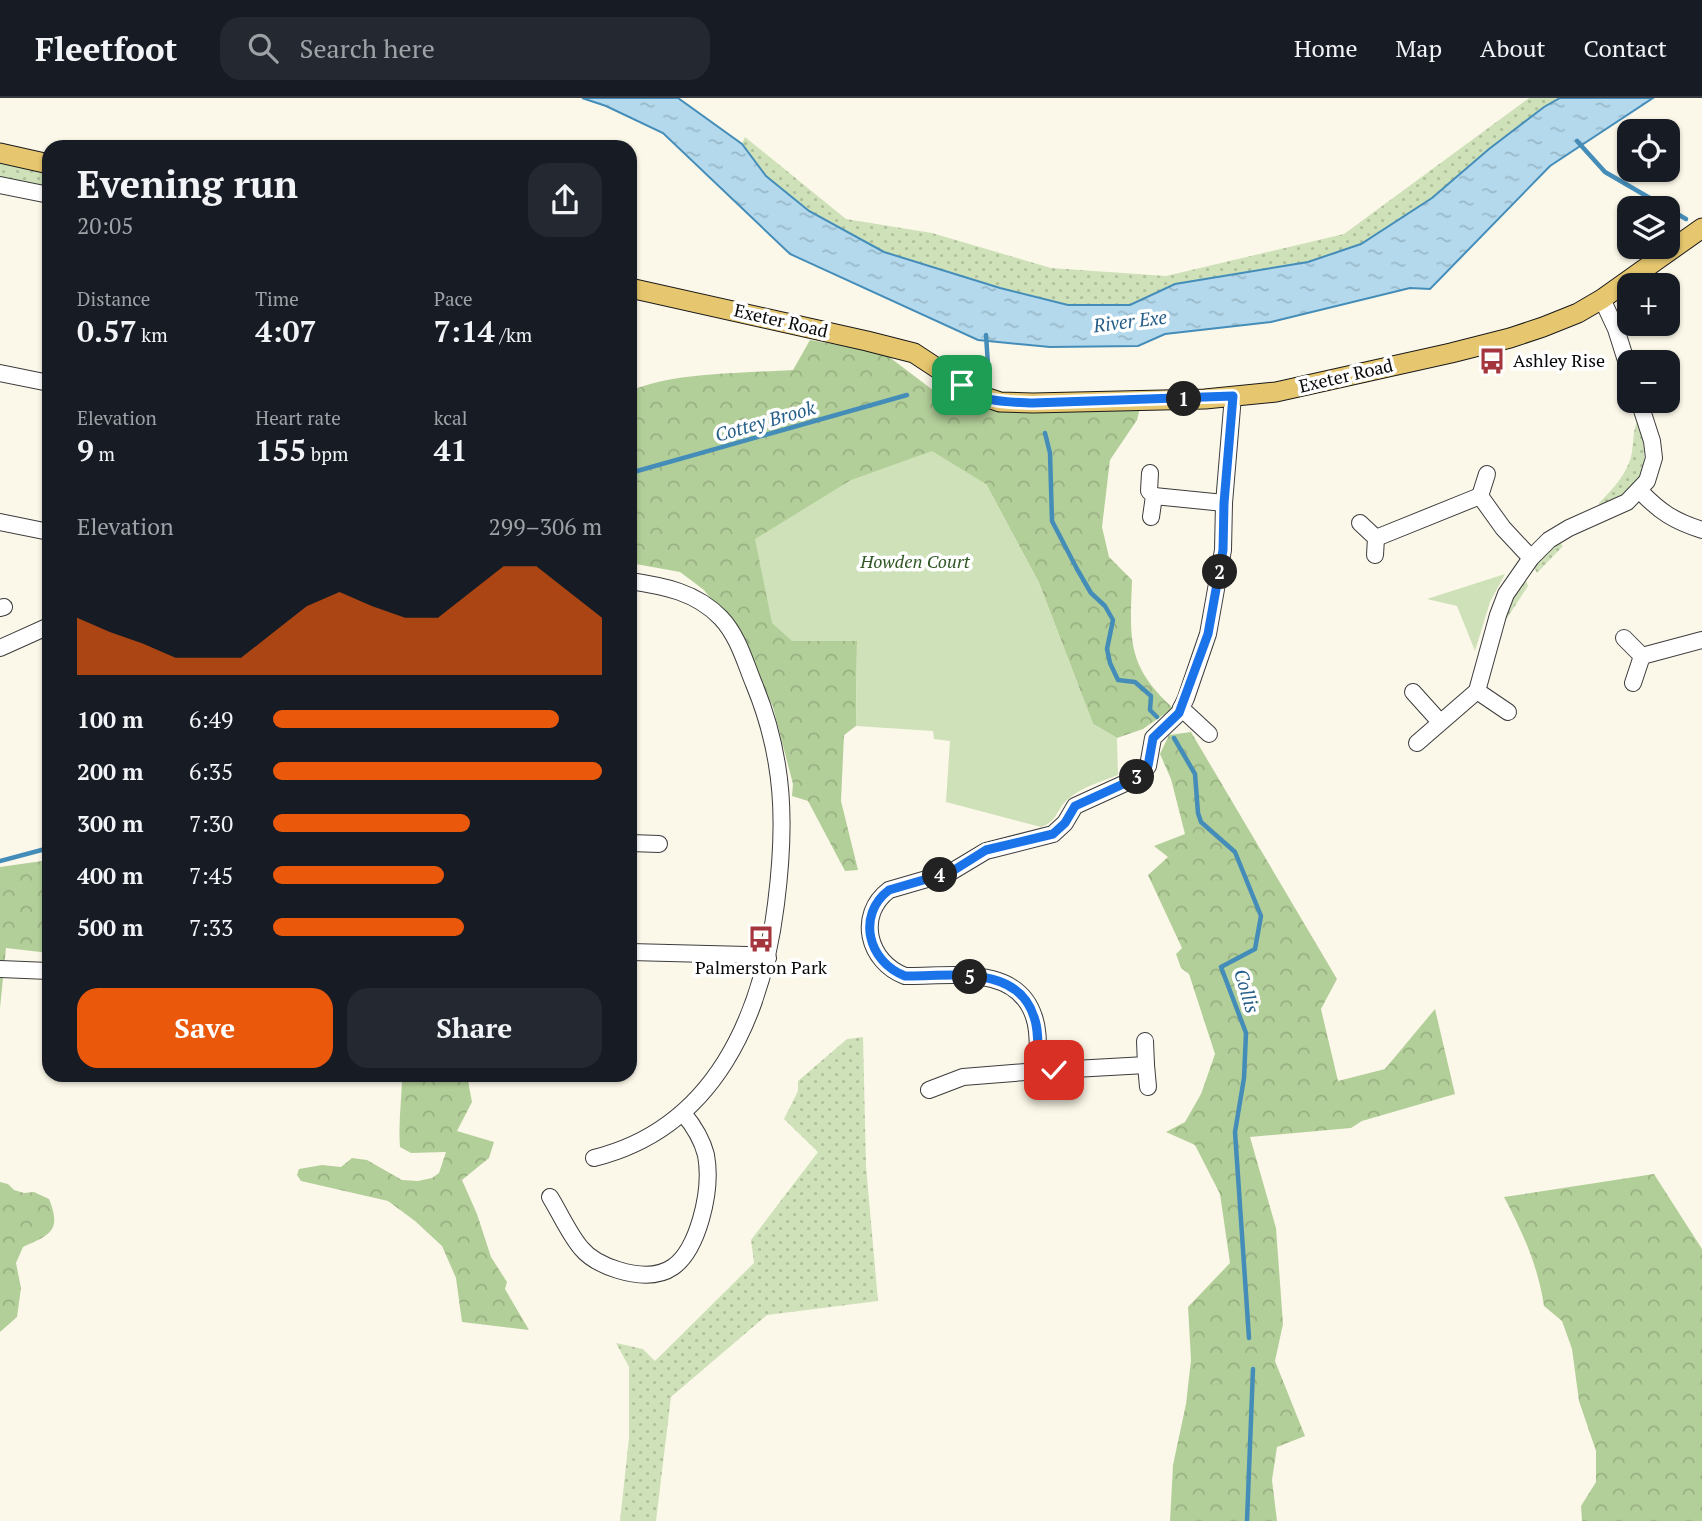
<!DOCTYPE html>
<html lang="en">
<head>
<meta charset="utf-8">
<style>
  :root { --surface:#171b24; --page:#242831; --text:#f1f3f6; --muted:#9ea1a6; --line:#363941; --accent:#ea580c }
  body { margin:0; font-family:"PT Serif",serif; background:var(--page); color:var(--text); height:100vh; display:flex; flex-direction:column; font-size:26px; white-space:nowrap }
  * { box-sizing:border-box; margin:0 }
  p { font-size:23px; color:var(--muted) }
  .icon { flex:none; width:38px; height:38px; fill:none; stroke:currentColor; stroke-width:2; stroke-linecap:round; stroke-linejoin:round }
  .map { position:relative; flex:1; overflow:hidden }
  .side { position:absolute; left:42px; top:42px; width:595px; height:942px; display:flex; flex-direction:column; background:var(--surface); border-radius:21px; box-shadow:0 2px 5px #0004 }
  .side>* { flex:none }
  .fabs { position:absolute; left:1617px; top:21px; display:grid; gap:14px }
  .fabs a { display:grid; place-items:center; width:63px; height:63px; border-radius:14px; background:var(--surface); box-shadow:0 2px 5px #0004; font-size:35px }
  .pin { position:absolute; display:grid; place-items:center; width:60px; height:60px; color:#fff; margin:-30px; border-radius:14px; box-shadow:0 4px 10px #0006 }
  .km { position:absolute; width:35px; height:35px; margin:-18px; border-radius:50%; background:#222; color:#fff; font-size:19px; line-height:35px; text-align:center }
  .round { display:grid; place-items:center; flex:none; width:74px; height:74px; border-radius:21px; background:var(--page) }
  .head { display:flex; align-items:center; justify-content:space-between; height:119px; padding:0 35px }
  h1 { font-size:38px; font-weight:700; line-height:52px }
  .figures { display:grid; grid-template-columns:repeat(3,1fr); gap:10px; height:119px; padding:7px 35px }
  .figures div { display:grid; align-content:center }
  .figures b { font-size:30px; font-weight:700 }
  .figures small { font-size:19px; font-weight:400 }
  .figures p { font-size:19px }
  .chart { height:196px; padding:14px 35px }
  .chart p { display:flex; justify-content:space-between }
  .chart svg { width:100%; height:126px; margin-top:7px; fill:var(--accent); opacity:.7 }
  .primary-button { display:flex; gap:14px; margin-top:auto; padding:14px 35px }
  .primary-button a { flex:1; height:80px; border-radius:21px; background:var(--accent); color:#fff; font-size:28px; font-weight:700; line-height:80px; text-align:center }
  .primary-button a+a { background:var(--page); color:var(--text) }
  ul { padding:0 35px; list-style:none; font-size:23px }
  li { display:grid; grid-template-columns:112px 84px 1fr; align-items:center; height:52px }
  li i { height:18px; border-radius:9px; background:var(--accent) }
  header { display:flex; align-items:center; gap:42px; box-sizing:border-box; height:98px; padding:0 35px; background:var(--surface); border-bottom:2px solid var(--line) }
  header strong { font-size:33px }
  nav { display:flex; gap:38px; margin-inline-start:auto; font-size:24px }
  .search { width:490px; height:63px; background:var(--page); display:flex; align-items:center; gap:18px; box-sizing:border-box; padding:0 24px; border-radius:21px; color:var(--muted); font-size:26px }
  .map>svg:first-child { display:block }
  .grass { fill:url(#grass-dots) }
  .forest { fill:url(#forest-crowns) }
  .park { fill:#cee1b8 }
  .water { fill:url(#water-ripples); stroke:#458db9; stroke-width:2 }
  .lines { fill:none; stroke-linecap:round; stroke-linejoin:round }
  .stream { stroke:#458db9; stroke-width:4.5 }
  .minor-casing { stroke:#3c3c3c; stroke-width:18 }
  .major-casing { stroke:#1a1a1a; stroke-width:21 }
  .minor { stroke:#fff; stroke-width:16 }
  .major { stroke:#e6c76f; stroke-width:19 }
  .route-casing { stroke:#fff; stroke-width:14 }
  .route { stroke:#1a73e8; stroke-width:9 }
  .labels { text-anchor:middle; stroke-width:7; stroke-linejoin:round; paint-order:stroke }
  .street-label { font-size:18px; fill:#090909; stroke:#fff }
  .poi-label { font-size:18px; fill:#090909; stroke:#fff; text-anchor:start }
  .park-label { font-size:18px; font-style:italic; fill:#2f5724; stroke:#fff }
  .water-label { font-size:19px; font-style:italic; fill:#255f89; stroke:#fff }
</style>
</head>
<body>
<header>
<strong>Fleetfoot</strong>
<div class="search"><svg class="icon" aria-label="search" viewBox="0 0 24 24"><circle cx="10" cy="10" r="6"/><path d="M15 15l6 6"/></svg>Search here</div>
<nav><a>Home</a><a>Map</a><a>About</a><a>Contact</a></nav>
</header>
<div class="map">
<svg width="1702" height="1423" viewBox="0 0 1702 1423">
  <defs>
    <pattern id="grass-dots" width="8" height="8" patternUnits="userSpaceOnUse" patternTransform="scale(1.75)"><rect width="8" height="8" fill="#cee1b8"/><path d="M2 2h.1M6 6h.1" fill="none" stroke="#b0c09d" stroke-width="1.8" stroke-linecap="round"/></pattern>
    <pattern id="forest-crowns" width="20" height="18" patternUnits="userSpaceOnUse" patternTransform="scale(1.75)"><rect width="20" height="18" fill="#b3cf99"/><path d="M2 6a3 3 0 1 1 6 0M12 15a3 3 0 1 1 6 0" fill="none" stroke="#99b082"/></pattern>
    <pattern id="water-ripples" width="26" height="14" patternUnits="userSpaceOnUse" patternTransform="scale(1.75)"><rect width="26" height="14" fill="#b4d9ec"/><path d="M2 4q2-2 4 0t4 0M15 11q2-2 4 0t4 0" fill="none" stroke="#99b9c9"/></pattern>
  </defs>
  <rect width="100%" height="100%" fill="#fcf8e9"/>
  <g class="grass">
    <polygon points="1529,0 1560,0 1544,9 1489,51 1432,100 1361,146 1308,164 1175,186 1130,207 1068,207 1000,190 888,156 809,113 766,78 742,46 745,39 846,121 932,135 1051,170 1166,178 1344,136"/>
    <polygon points="0,63 49,74 49,92 0,82"/>
    <path d="M1638,321c13,48 8,68 -39,87v-3c13,-13 27,-28 32,-46 3,-13 1,-25 7,-38z"/>
    <polygon points="1559,443 1563,448 1537,475 1533,468"/>
    <polygon points="1525,479 1528,488 1506,522 1502,524 1512,500"/>
    <polygon points="863,939 866,1068 878,1203 767,1217 671,1299 656,1423 620,1423 629,1340 629,1269 616,1245 643,1251 655,1263 754,1165 751,1142 818,1054 784,1021 798,993 798,983 847,941"/>
  </g>
  <g class="forest">
    <path d="M810,242l74,13 58,44 48,13 56,2 94,-4 -3,12 -27,40 -8,67 7,30 23,23c-2,58 -6,86 41,128l-30,21 -26,9 -24,-14 -54,-141 -53,-99 -194,157h65l-1,85 -12,9 -3,66 17,69 -13,1 -37,-70 -16,-5 1,-12 -20,-77 -34,-73 -35,-44 -24,-18 -50,-9v-172c42,-19 116,-18 163,-21z"/>
    <polygon points="1191,634 1337,881 1321,911 1338,983 1385,971 1435,911 1455,996 1362,1023 1351,1030 1250,1039 1276,1130 1283,1226 1275,1263 1305,1338 1277,1349 1272,1382 1277,1423 1170,1423 1173,1367 1186,1306 1191,1262 1188,1209 1230,1165 1220,1096 1195,1047 1166,1034 1185,1024 1201,996 1215,956 1189,876 1181,870 1176,856 1182,850 1148,777 1168,759 1154,748 1185,736 1171,681 1160,656 1169,637"/>
    <polygon points="49,762 49,855 6,850 0,910 0,769"/>
    <path d="M402,977h84l-4,3 -15,-2 5,26 -15,29 37,11 -5,16 -27,22 15,34 14,43 16,25 -2,7 24,41 -67,-8 -6,-44 -14,-32 -27,-25 -27,-20 -87,-20 -4,-6 2,-6 23,-4 19,2 11,-9 15,2 35,20 16,1 14,-3 7,-5 7,-21 -35,1 -11,-6c-2,-25 2,-48 2,-72z"/>
    <path d="M1654,1076l48,75v272h-120l-1,-15 15,-24v-31l-17,-50 -7,-52 -10,-28 -18,-15c-6,-40 -21,-73 -40,-109z"/>
    <path d="M0,1084l8,2 6,6 10,3 10,-1 15,7c13,32 1,36 -26,48l-7,16 5,25 -4,29 -17,15z"/>
  </g>
  <g class="park">
    <path d="M932,353l54,33 53,99 54,141 24,14 1,37c-17,7 -37,12 -51,25 -11,10 -10,22 -26,27l-95,-25 4,-61 -16,-2 -1,-8 -77,-5 1,-85h-65l-20,-18 -17,-84 96,-59z"/>
    <polygon points="1505,476 1490,504 1475,553 1457,508 1427,501"/>
  </g>
  <polygon class="water" points="582,0 678,0 742,46 766,78 809,113 884,154 1000,190 1068,207 1130,207 1175,186 1308,164 1361,146 1432,100 1489,51 1544,9 1560,0 1653,0 1550,68 1430,191 1410,190 1271,224 1165,236 1138,248 1050,249 978,242 790,156 663,35 606,8"/>
  <g class="lines">
    <g class="stream">
      <polyline points="1577,43 1605,74 1686,121"/>
      <polyline points="986,237 988,267"/>
      <polyline points="1045,335 1050,355 1052,423 1077,471 1091,495 1105,508 1113,522 1107,551 1110,565 1118,582 1135,584 1151,598 1150,612 1157,619"/>
      <polyline points="630,375 907,297"/>
      <polyline points="1174,640 1195,676 1198,715 1201,724 1235,754 1261,818 1255,851 1221,869 1246,935 1244,980 1235,1034 1249,1240"/>
      <polyline points="0,763 49,750"/>
      <polyline points="1247,1423 1253,1271"/>
    </g>
    <g class="minor-casing">
      <g id="minor">
        <polyline points="0,87 49,97"/>
        <polyline points="1602,201 1616,231 1629,272"/>
        <polyline points="0,275 49,285"/>
        <polyline points="1150,375 1149,393 1154,398 1151,419"/>
        <path d="M1640,393c20,21 34,30 62,39"/>
        <polyline points="1154,398 1224,405"/>
        <polyline points="1480,398 1487,376"/>
        <polyline points="0,424 49,434"/>
        <polyline points="1360,425 1376,440 1375,457"/>
        <polyline points="1376,440 1480,398 1503,430 1531,460"/>
        <polyline points="0,510 4,509"/>
        <polyline points="1624,540 1642,558"/>
        <polyline points="0,550 49,528"/>
        <polyline points="1633,585 1642,558 1702,542"/>
        <polyline points="1477,593 1508,614"/>
        <polyline points="1413,594 1440,624"/>
        <polyline points="1181,610 1209,636"/>
        <polyline points="1417,645 1477,593 1498,517 1506,496 1531,460 1549,442 1569,430 1627,404 1647,383 1654,360 1652,343 1639,303"/>
        <polyline points="630,745 659,746"/>
        <polyline points="630,854 747,857 768,860"/>
        <polyline points="0,871 49,873"/>
        <polyline points="1146,967 1148,989"/>
        <polyline points="1038,973 1146,967 1145,943"/>
        <path d="M929,992l34,-13 75,-6c-1,-18 2,-38 -4,-54 -17,-54 -86,-40 -129,-41 -37,-14 -49,-61 -16,-86l62,-18 35,-21 67,-17 12,-11 10,-17 57,-26 9,-5 7,-9 5,-28 26,-25 7,-15 22,-64 15,-84 1,-47 9,-107"/>
        <path d="M594,1060c121,-30 168,-142 182,-254 10,-79 9,-145 -22,-220 -9,-22 -16,-48 -33,-66 -25,-26 -57,-32 -91,-37"/>
        <path d="M550,1099c10,16 19,37 31,51 9,11 24,18 37,22 49,15 70,-6 83,-51 6,-21 9,-42 5,-64 -4,-16 -13,-30 -23,-42"/>
      </g>
    </g>
    <g class="major-casing">
      <g id="major">
        <polyline points="0,55 49,66"/>
        <polyline points="630,190 867,243 914,255 949,278 967,293 1000,304 1033,305 1205,301 1276,294 1451,255 1510,240 1543,229 1578,215 1602,201 1702,130"/>
      </g>
    </g>
    <use href="#minor" class="minor"/>
    <use href="#major" class="major"/>
  </g>
  <g class="lines">
    <g class="route-casing">
      <path id="route" d="M962,287c18,18 47,17 71,18l200,-7 -9,107 -1,47 -15,84 -29,79 -26,25 -5,28 -7,9 -9,5 -57,26 -10,17 -12,11 -67,16 -35,22 -62,18c-33,25 -21,72 16,86 43,1 112,-13 129,41 6,16 3,36 4,54l16,-1"/>
    </g>
    <use href="#route" class="route"/>
  </g>
  <defs>
    <g id="bus-bare" transform="scale(2.1)"><path d="M-5-6H5V4H4V6H2V4H-2V6H-4V4H-5ZM-3.5-4V0h7V-4ZM-3.5 1.2v1.5H-2V1.2ZM2 1.2v1.5H3.5V1.2Z" fill="#a5353d" stroke="#fff" stroke-width="2.5" paint-order="stroke"/></g>
  </defs>
  <g fill-rule="evenodd">
    <use href="#bus-bare" x="1492" y="263"/>
    <use href="#bus-bare" x="761" y="841"/>
  </g>
  <g class="labels">
    <g class="street-label">
      <text transform="translate(781 223) rotate(13)" y="6">Exeter Road</text>
      <text transform="translate(1346 278) rotate(-13)" y="6">Exeter Road</text>
    </g>
    <g class="poi-label">
      <text x="1513" y="269">Ashley Rise</text>
      <text x="761" y="876" text-anchor="middle">Palmerston Park</text>
    </g>
    <g class="park-label">
      <text x="915" y="470">Howden Court</text>
    </g>
    <g class="water-label">
      <text transform="translate(1130 223) rotate(-7)" y="7">River Exe</text>
      <text transform="translate(765 323) rotate(-16)" y="7">Cottey Brook</text>
      <text transform="translate(1247 893) rotate(73)" y="7">Collis</text>
    </g>
  </g>
</svg>
<div class="fabs">
<a><svg class="icon" aria-label="locate" viewBox="0 0 24 24"><circle cx="12" cy="12" r="6"/><path d="M12 2v4M12 18v4M2 12h4M18 12h4"/></svg></a>
<a><svg class="icon" aria-label="layers" viewBox="0 0 24 24"><path d="M12 4l9 5-9 5-9-5zM3 14l9 5 9-5"/></svg></a>
<a>+</a>
<a>−</a>
</div>
<div class="pin" style="left:962px;top:287px;background:#1e9e55"><svg class="icon" aria-label="arrive" viewBox="0 0 24 24"><path d="M6 21V4h12l-3 4 3 4H6"/></svg></div>
<div class="pin" style="left:1054px;top:972px;background:#d93025"><svg class="icon" aria-label="check" viewBox="0 0 24 24"><path d="M5 12l5 5 9-10"/></svg></div>
<b class="km" style="left:1184px;top:301px">1</b>
<b class="km" style="left:1220px;top:474px">2</b>
<b class="km" style="left:1137px;top:679px">3</b>
<b class="km" style="left:940px;top:777px">4</b>
<b class="km" style="left:970px;top:879px">5</b>
<section class="side">
<div class="head"><div><h1>Evening run</h1><p>20:05</p></div><a class="round"><svg class="icon" aria-label="share" viewBox="0 0 24 24"><path d="M12 15V3M7 8l5-5 5 5M5 13v7h14v-7"/></svg></a></div>
<div class="figures">
<div><p>Distance</p><b>0.57<small> km</small></b></div>
<div><p>Time</p><b>4:07</b></div>
<div><p>Pace</p><b>7:14<small> /km</small></b></div>
</div>
<div class="figures">
<div><p>Elevation</p><b>9<small> m</small></b></div>
<div><p>Heart rate</p><b>155<small> bpm</small></b></div>
<div><p>kcal</p><b>41</b></div>
</div>
<div class="chart"><p><span>Elevation</span>299–306 m</p>
<svg viewBox="0 0 160 44" preserveAspectRatio="none"><path d="M0 44V24L10 29L20 33L30 38L40 38L50 38L60 29L70 20L80 15L90 20L100 24L110 24L120 15L130 6L140 6L150 15L160 24V44z"/></svg>
</div>
<ul>
<li><b>100 m</b>6:49<i style="width:87%"></i></li>
<li><b>200 m</b>6:35<i style="width:100%"></i></li>
<li><b>300 m</b>7:30<i style="width:60%"></i></li>
<li><b>400 m</b>7:45<i style="width:52%"></i></li>
<li><b>500 m</b>7:33<i style="width:58%"></i></li>
</ul>
<div class="primary-button"><a>Save</a><a>Share</a></div>
</section>
</div>
</body>
</html>
